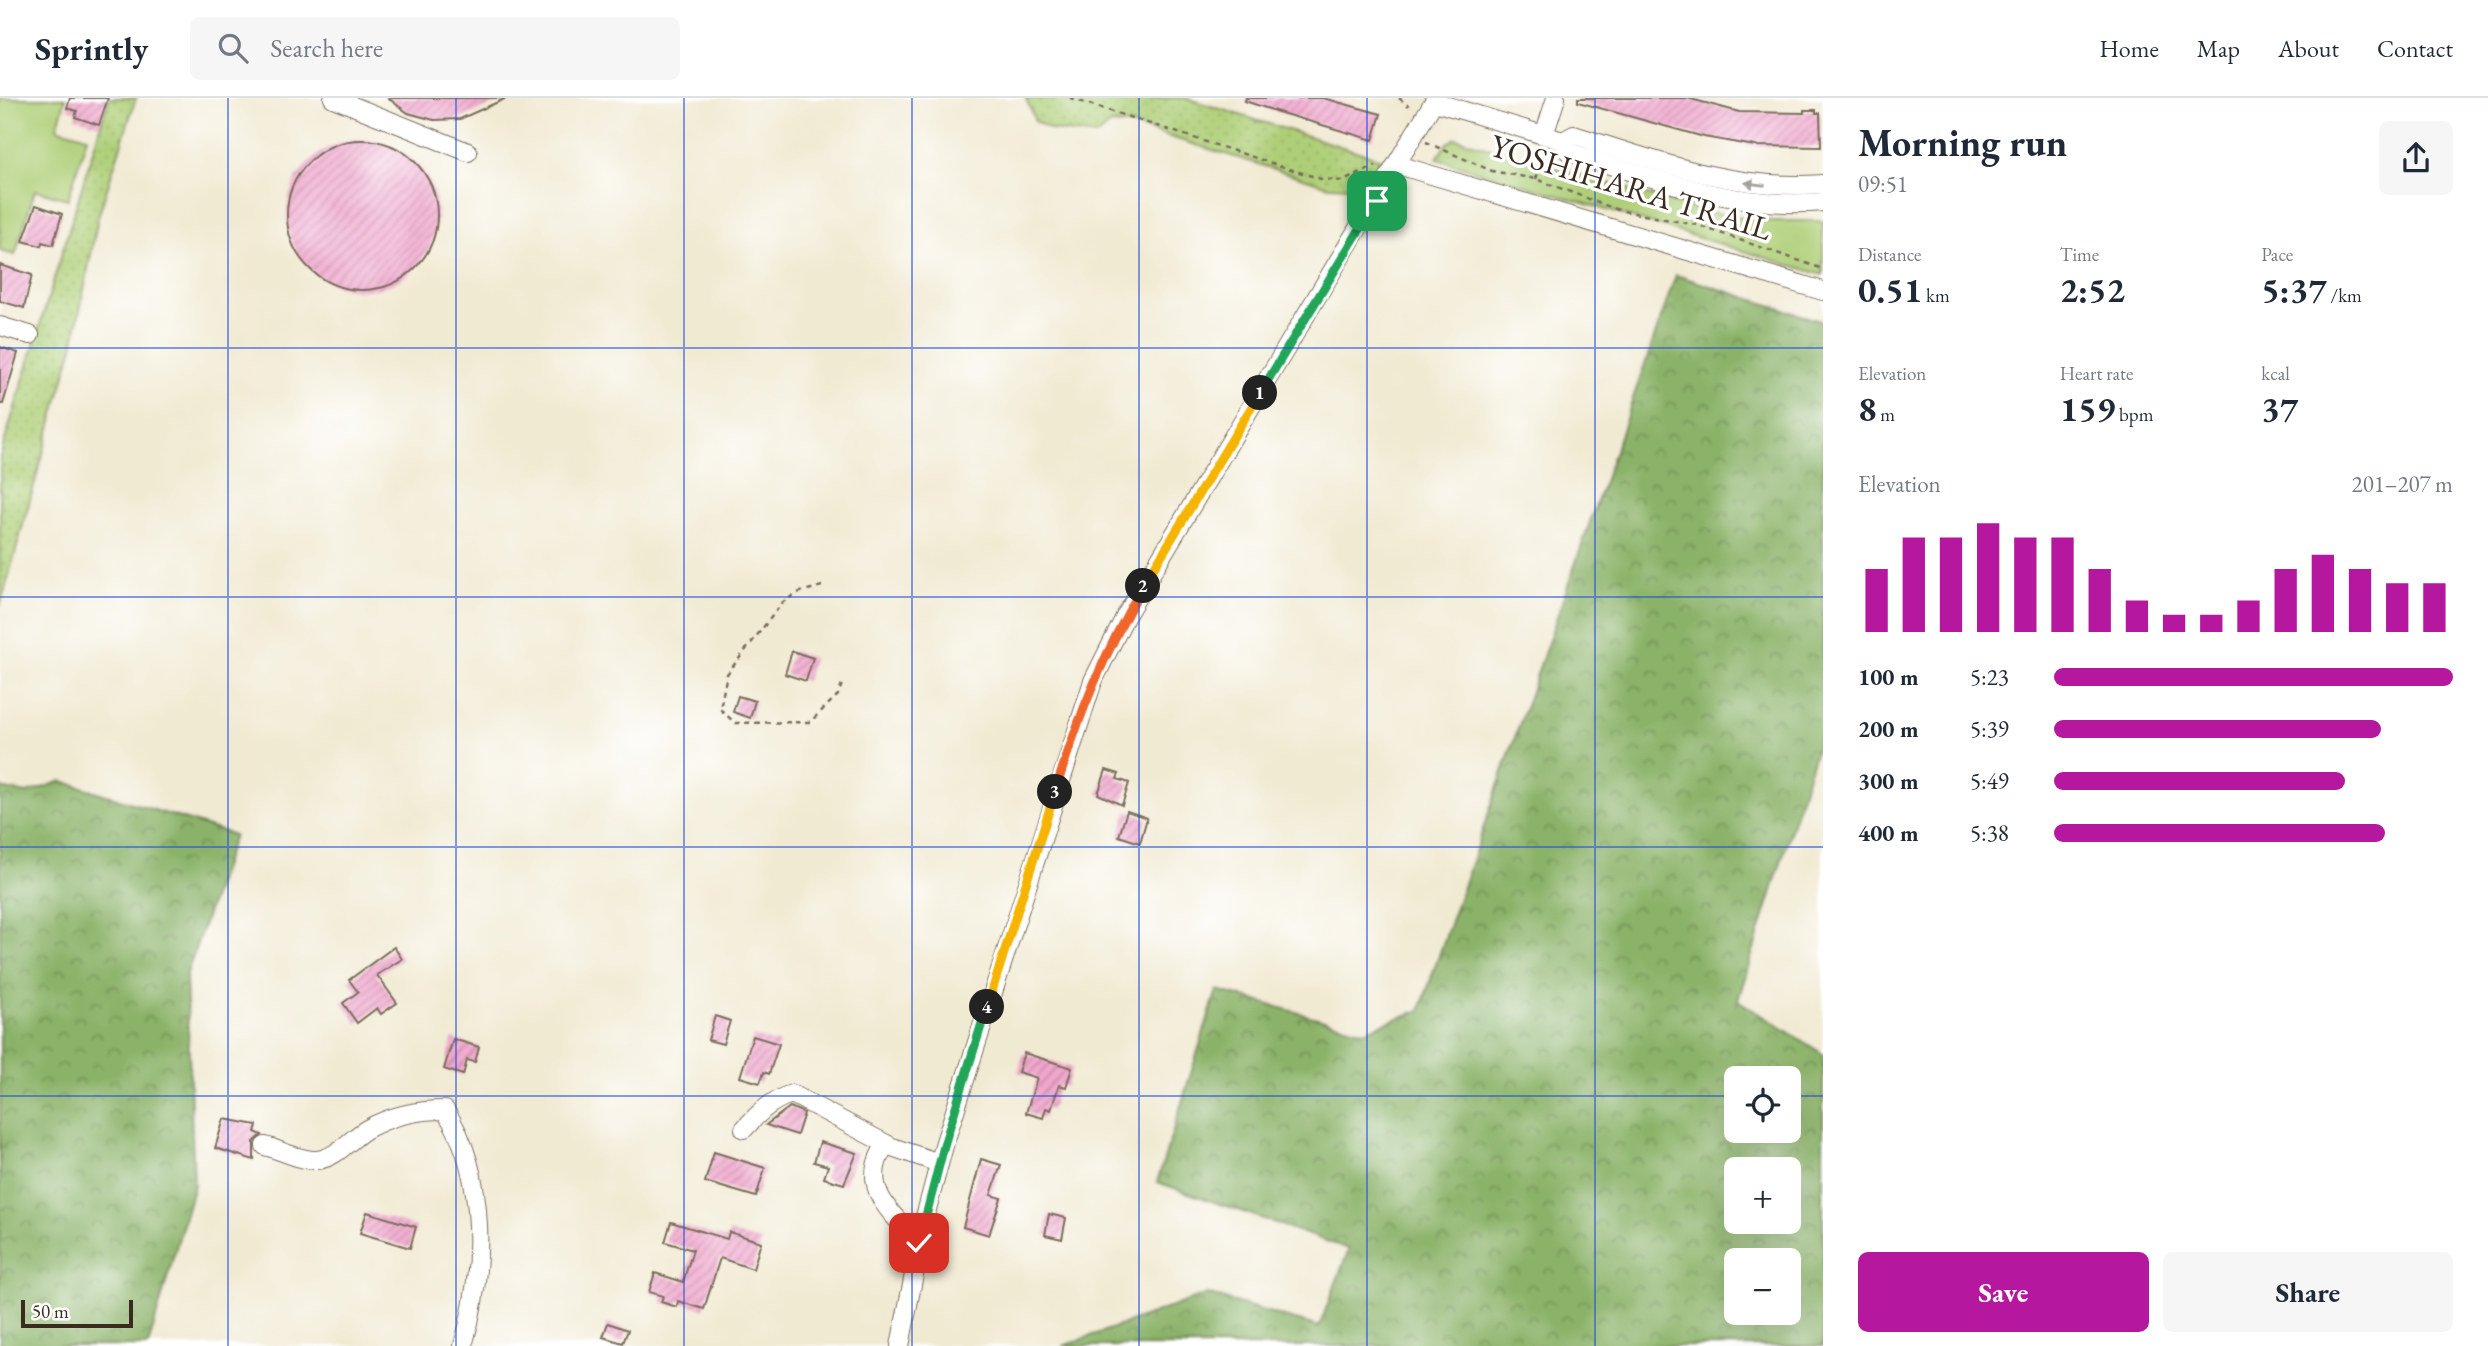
<!DOCTYPE html>
<html lang="en">
<head>
<meta charset="utf-8">
<style>
  :root { --surface:#fff; --page:#f6f6f7; --text:#1f2937; --muted:#747a83; --line:#e0e1e3; --accent:#b5179e }
  body { margin:0; font-family:"EB Garamond",serif; background:var(--page); color:var(--text); height:100vh; display:flex; flex-direction:column; font-size:26px; white-space:nowrap }
  * { box-sizing:border-box; margin:0 }
  p { font-size:23px; color:var(--muted) }
  .icon { flex:none; width:38px; height:38px; fill:none; stroke:currentColor; stroke-width:2; stroke-linecap:round; stroke-linejoin:round }
  .map { position:relative; flex:1; overflow:hidden }
  .drawer { display:flex; flex-direction:column; background:var(--surface); width:665px }
  .drawer>* { flex:none }
  .tools { position:absolute; left:1724px; top:968px; display:grid; gap:14px }
  .tools a { display:grid; place-items:center; width:77px; height:77px; border-radius:10px; background:var(--surface); box-shadow:0 7px 28px #0002; font-size:35px }
  .scale { position:absolute; left:21px; bottom:18px; width:112px; box-sizing:border-box; padding-left:7px; border:4px solid #3b2a1e; border-top:0; font-size:19px; line-height:24px; white-space:nowrap; color:#3b2a1e; -webkit-text-stroke:5px #fff; paint-order:stroke }
  .pin { position:absolute; display:grid; place-items:center; width:60px; height:60px; color:#fff; margin:-30px; border-radius:14px; box-shadow:0 4px 10px #0006 }
  .km { position:absolute; width:35px; height:35px; margin:-18px; border-radius:50%; background:#222; color:#fff; font-size:19px; line-height:35px; text-align:center }
  .round { display:grid; place-items:center; flex:none; width:74px; height:74px; border-radius:10px; background:var(--page) }
  .headline { display:flex; align-items:center; justify-content:space-between; height:119px; padding:0 35px }
  h1 { font-size:38px; font-weight:700; line-height:52px }
  .metrics { display:grid; grid-template-columns:repeat(3,1fr); gap:10px; height:119px; padding:7px 35px }
  .metrics div { display:grid; align-content:center }
  .metrics b { font-size:35px; font-weight:700 }
  .metrics small { font-size:19px; font-weight:400 }
  .metrics p { font-size:19px }
  .chart { height:196px; padding:14px 35px }
  .chart p { display:flex; justify-content:space-between }
  .chart svg { width:100%; height:126px; margin-top:7px; stroke:var(--accent); stroke-width:6 }
  .button { display:flex; gap:14px; margin-top:auto; padding:14px 35px }
  .button a { flex:1; height:80px; border-radius:10px; background:var(--accent); color:#fff; font-size:28px; font-weight:700; line-height:80px; text-align:center }
  .button a+a { background:var(--page); color:var(--text) }
  ul { padding:0 35px; list-style:none; font-size:23px }
  li { display:grid; grid-template-columns:112px 84px 1fr; align-items:center; height:52px }
  li i { height:18px; border-radius:9px; background:var(--accent) }
  header { display:flex; align-items:center; gap:42px; box-sizing:border-box; height:98px; padding:0 35px; background:var(--surface); border-bottom:2px solid var(--line) }
  header strong { font-size:33px }
  nav { display:flex; gap:38px; margin-inline-start:auto; font-size:24px }
  .search { width:490px; height:63px; background:var(--page); display:flex; align-items:center; gap:18px; box-sizing:border-box; padding:0 24px; border-radius:10px; color:var(--muted); font-size:26px }
  main { display:flex; flex:1; min-height:0 }
  .map>svg:first-child { display:block }
  .grass { fill:url(#grass-dots); stroke:#747c4a; stroke-width:2 }
  .forest { fill:url(#forest-crowns); stroke:#626e43; stroke-width:2; fill-rule:evenodd }
  .green { fill:#aecf77; stroke:#747c4a; stroke-width:2 }
  .building { fill:url(#building-hatch) }
  .lines { fill:none; stroke-linecap:round; stroke-linejoin:round }
  .minor-casing { stroke:#7b6d5d; stroke-width:20 }
  .path { stroke:#7b6d5d; stroke-width:2.5; stroke-dasharray:5 5; stroke-linecap:butt }
  .minor { stroke:#fff; stroke-width:18 }
  .oneway { fill:#a79f9a }
  .split-1-casing { stroke:#fff; stroke-width:14 }
  .split-2-casing { stroke:#fff; stroke-width:14 }
  .split-3-casing { stroke:#fff; stroke-width:14 }
  .split-4-casing { stroke:#fff; stroke-width:14 }
  .split-5-casing { stroke:#fff; stroke-width:14 }
  .split-1 { stroke:#22a559; stroke-width:9 }
  .split-2 { stroke:#f5b400; stroke-width:9 }
  .split-3 { stroke:#f0652b; stroke-width:9 }
  .split-4 { stroke:#f5b400; stroke-width:9 }
  .split-5 { stroke:#22a559; stroke-width:9 }
  .grid { fill:none; stroke:#1d4ed8; stroke-width:2; stroke-opacity:0.55 }
  .labels { text-anchor:middle; stroke-width:7; stroke-linejoin:round; paint-order:stroke }
  .street-label { font-size:32px; fill:#3b2a1e; stroke:#fff }
</style>
</head>
<body>
<header>
<strong>Sprintly</strong>
<div class="search"><svg class="icon" aria-label="search" viewBox="0 0 24 24"><circle cx="10" cy="10" r="6"/><path d="M15 15l6 6"/></svg>Search here</div>
<nav><a>Home</a><a>Map</a><a>About</a><a>Contact</a></nav>
</header>
<main>
<div class="map">
<svg width="1823" height="1248" viewBox="0 0 1823 1248">
  <defs>
    <pattern id="grass-dots" width="8" height="8" patternUnits="userSpaceOnUse" patternTransform="scale(1.75)"><rect width="8" height="8" fill="#aecf77"/><path d="M2 2h.1M6 6h.1" fill="none" stroke="#97b266" stroke-width="1.8" stroke-linecap="round"/></pattern>
    <pattern id="forest-crowns" width="20" height="18" patternUnits="userSpaceOnUse" patternTransform="scale(1.75)"><rect width="20" height="18" fill="#8ab268"/><path d="M2 6a3 3 0 1 1 6 0M12 15a3 3 0 1 1 6 0" fill="none" stroke="#729155"/></pattern>
    <pattern id="building-hatch" width="6" height="6" patternUnits="userSpaceOnUse" patternTransform="scale(1.75)"><rect width="6" height="6" fill="#f1a7cd"/><path d="M-1 1l2-2M0 6l6-6M5 7l2-2" fill="none" stroke="#c488a6"/></pattern>
  </defs>
  <rect width="100%" height="100%" fill="#fff"/>
  <filter id="ink" filterUnits="userSpaceOnUse"><feTurbulence type="fractalNoise" baseFrequency=".0143" numOctaves="2"/><feDisplacementMap in="SourceGraphic" scale="14" xChannelSelector="R" yChannelSelector="G"/><feConvolveMatrix kernelMatrix="1 2 1 2 8 2 1 2 1" color-interpolation-filters="sRGB"/></filter>
  <filter id="wash" filterUnits="userSpaceOnUse"><feTurbulence type="fractalNoise" baseFrequency=".00686" numOctaves="4" result="noise"/><feDisplacementMap in="SourceGraphic" scale="28" xChannelSelector="R" yChannelSelector="G"/><feGaussianBlur stdDeviation="1.57" result="paint"/><feColorMatrix in="noise" values="0 0 0 0 0 0 0 0 0 0 0 0 0 0 0 0 0 1.4 0 .05"/><feComposite in="paint" operator="in"/></filter>
  <g filter="url(#wash)">
    <rect width="100%" height="100%" fill="#f1ead3"/>
    <g class="grass">
      <polygon points="109,0 136,0 98,119 73,248 0,509 0,359"/>
      <path d="M1026,0h159l203,63c-20,28 -26,27 -59,25l-198,-61 -20,-1 -15,12 -45,-6 -16,-9z"/>
    </g>
    <g class="forest">
      <path d="M1676,177l147,47v405l-85,273 85,54v292h-760l144,-52 112,33 30,-78 -192,-67 60,-192 147,41 56,-21zM1736,980h52v52h-52zM1736,1071h52v53h-52zM1736,1162h52v52h-52z"/>
      <polygon points="62,683 234,737 186,878 194,1087 148,1248 0,1248 0,690 27,695"/>
    </g>
    <g class="green">
      <polygon points="0,0 66,0 57,30 87,39 68,101 35,92 15,157 0,153"/>
      <polygon points="1456,40 1698,112 1758,123 1823,123 1823,177 1437,61 1446,46"/>
    </g>
    <g id="blocks">
      <g class="building">
        <polygon points="70,0 108,0 99,27 75,19 77,13 67,10"/>
        <polygon points="388,0 507,0 460,21 434,22 408,15"/>
        <polygon points="1246,0 1323,0 1381,16 1373,42 1278,14 1245,3"/>
        <polygon points="1578,0 1687,0 1739,14 1804,15 1804,12 1816,12 1816,15 1820,15 1821,49 1755,48 1704,39 1578,4"/>
        <circle cx="362" cy="117" r="75"/>
        <polygon points="36,107 62,116 53,147 42,144 41,148 23,143"/>
        <polygon points="0,167 32,177 24,210 0,203"/>
        <polygon points="0,249 18,255 3,306 0,306"/>
        <polygon points="792,553 813,560 806,583 785,576"/>
        <polygon points="738,598 755,603 750,620 733,614"/>
        <polygon points="1106,672 1119,676 1117,681 1129,685 1122,707 1098,696"/>
        <polygon points="1127,713 1147,720 1140,745 1119,738"/>
        <polygon points="394,849 402,861 377,877 397,905 381,916 377,910 357,925 343,905 358,894 349,882"/>
        <polygon points="715,918 730,923 723,946 708,942"/>
        <polygon points="753,938 779,946 769,976 764,974 760,985 740,979"/>
        <polygon points="453,941 479,949 475,964 467,962 463,977 444,971"/>
        <polygon points="1024,955 1072,970 1066,989 1059,987 1051,1012 1046,1010 1043,1020 1026,1015 1037,980 1018,974"/>
        <polygon points="790,1009 804,1015 797,1037 766,1027"/>
        <polygon points="224,1021 257,1027 255,1034 262,1037 254,1044 254,1062 215,1050"/>
        <polygon points="820,1044 857,1055 844,1086 824,1080 828,1068 814,1064"/>
        <polygon points="714,1054 765,1070 756,1099 705,1084"/>
        <polygon points="981,1061 1001,1067 991,1097 1001,1100 989,1137 963,1129"/>
        <polygon points="367,1114 416,1129 410,1150 360,1135"/>
        <polygon points="1049,1116 1066,1120 1062,1141 1045,1137"/>
        <polygon points="671,1124 727,1141 729,1134 761,1144 753,1171 720,1160 704,1211 678,1203 677,1209 661,1204 663,1198 649,1194 655,1175 683,1184 693,1152 665,1144"/>
        <polygon points="608,1225 628,1232 623,1245 603,1239"/>
      </g>
    </g>
  </g>
  <g filter="url(#ink)">
    <use href="#blocks" fill-opacity="0" stroke="#7b6d5d" stroke-width="2"/>
    <g class="lines">
      <g class="minor-casing">
        <g id="minor">
          <polyline points="333,0 468,54"/>
          <path d="M1435,4l128,39 6,11c84,26 165,58 254,50"/>
          <polyline points="1544,37 1556,0"/>
          <path d="M1563,43l11,-6c82,26 161,56 249,49"/>
          <polyline points="1398,67 1823,193"/>
          <polyline points="0,228 30,237"/>
          <path d="M744,1031c15,-16 27,-29 48,-35l100,53 47,16"/>
          <path d="M886,1046c-29,43 5,69 34,99"/>
          <path d="M265,1048c15,4 36,15 52,14 20,-2 34,-22 50,-31 25,-14 50,-19 78,-19 43,66 39,163 18,236"/>
          <polyline points="900,1248 926,1115 945,1044 1093,583 1125,519 1436,0"/>
        </g>
      </g>
      <g class="path">
        <polyline points="1070,0 1321,81 1343,83 1376,68"/>
        <polyline points="1399,0 1409,8"/>
        <polyline points="1426,44 1492,73 1536,81 1618,112 1697,127 1823,171"/>
        <polyline points="1536,81 1542,63"/>
        <polyline points="822,488 797,495 783,504 727,576 720,611 735,625 810,624 838,597 843,583"/>
      </g>
      <use href="#minor" class="minor"/>
    </g>
    <defs><path id="oneway-solid" d="M-6-.8H1V-3.2L6.5 0L1 3.2V.8H-6Z" transform="scale(1.75)"/></defs>
    <use class="oneway" href="#oneway-solid" transform="translate(1755 86) rotate(-173)"/>
  </g>
  <g class="lines" filter="url(#ink)">
    <g class="split-1-casing">
      <polyline id="split-1" points="1260,295 1377,103"/>
    </g>
    <g class="split-2-casing">
      <polyline id="split-2" points="1143,488 1260,295"/>
    </g>
    <g class="split-3-casing">
      <path id="split-3" d="M1055,694c23,-74 48,-138 88,-206"/>
    </g>
    <g class="split-4-casing">
      <polyline id="split-4" points="987,909 1055,694"/>
    </g>
    <g class="split-5-casing">
      <polyline id="split-5" points="919,1145 945,1044 987,909"/>
    </g>
    <use href="#split-1" class="split-1"/>
    <use href="#split-2" class="split-2"/>
    <use href="#split-3" class="split-3"/>
    <use href="#split-4" class="split-4"/>
    <use href="#split-5" class="split-5"/>
  </g>
  <path class="grid" d="M228,0v1248M456,0v1248M684,0v1248M912,0v1248M1139,0v1248M1367,0v1248M1595,0v1248M0,250h1823M0,499h1823M0,749h1823M0,998h1736M1788,998h35"/>
  <g class="labels">
    <g class="street-label">
      <text transform="translate(1631 89) rotate(17)" y="11">YOSHIHARA TRAIL</text>
    </g>
  </g>
</svg>
<div class="tools">
<a><svg class="icon" aria-label="locate" viewBox="0 0 24 24"><circle cx="12" cy="12" r="6"/><path d="M12 2v4M12 18v4M2 12h4M18 12h4"/></svg></a>
<a>+</a>
<a>−</a>
</div>
<div class="scale">50 m</div>
<div class="pin" style="left:1377px;top:103px;background:#1e9e55"><svg class="icon" aria-label="arrive" viewBox="0 0 24 24"><path d="M6 21V4h12l-3 4 3 4H6"/></svg></div>
<div class="pin" style="left:919px;top:1145px;background:#d93025"><svg class="icon" aria-label="check" viewBox="0 0 24 24"><path d="M5 12l5 5 9-10"/></svg></div>
<b class="km" style="left:1260px;top:295px">1</b>
<b class="km" style="left:1143px;top:488px">2</b>
<b class="km" style="left:1055px;top:694px">3</b>
<b class="km" style="left:987px;top:909px">4</b>
</div>
<section class="drawer">
<div class="headline"><div><h1>Morning run</h1><p>09:51</p></div><a class="round"><svg class="icon" aria-label="share" viewBox="0 0 24 24"><path d="M12 15V3M7 8l5-5 5 5M5 13v7h14v-7"/></svg></a></div>
<div class="metrics">
<div><p>Distance</p><b>0.51<small> km</small></b></div>
<div><p>Time</p><b>2:52</b></div>
<div><p>Pace</p><b>5:37<small> /km</small></b></div>
</div>
<div class="metrics">
<div><p>Elevation</p><b>8<small> m</small></b></div>
<div><p>Heart rate</p><b>159<small> bpm</small></b></div>
<div><p>kcal</p><b>37</b></div>
</div>
<div class="chart"><p><span>Elevation</span>201–207 m</p>
<svg viewBox="0 0 160 44" preserveAspectRatio="none"><path d="M5 44V22M15 44V11M25 44V11M35 44V6M45 44V11M55 44V11M65 44V22M75 44V33M85 44V38M95 44V38M105 44V33M115 44V22M125 44V17M135 44V22M145 44V27M155 44V27"/></svg>
</div>
<ul>
<li><b>100 m</b>5:23<i style="width:100%"></i></li>
<li><b>200 m</b>5:39<i style="width:82%"></i></li>
<li><b>300 m</b>5:49<i style="width:73%"></i></li>
<li><b>400 m</b>5:38<i style="width:83%"></i></li>
</ul>
<div class="button"><a>Save</a><a>Share</a></div>
</section>
</main>
</body>
</html>
